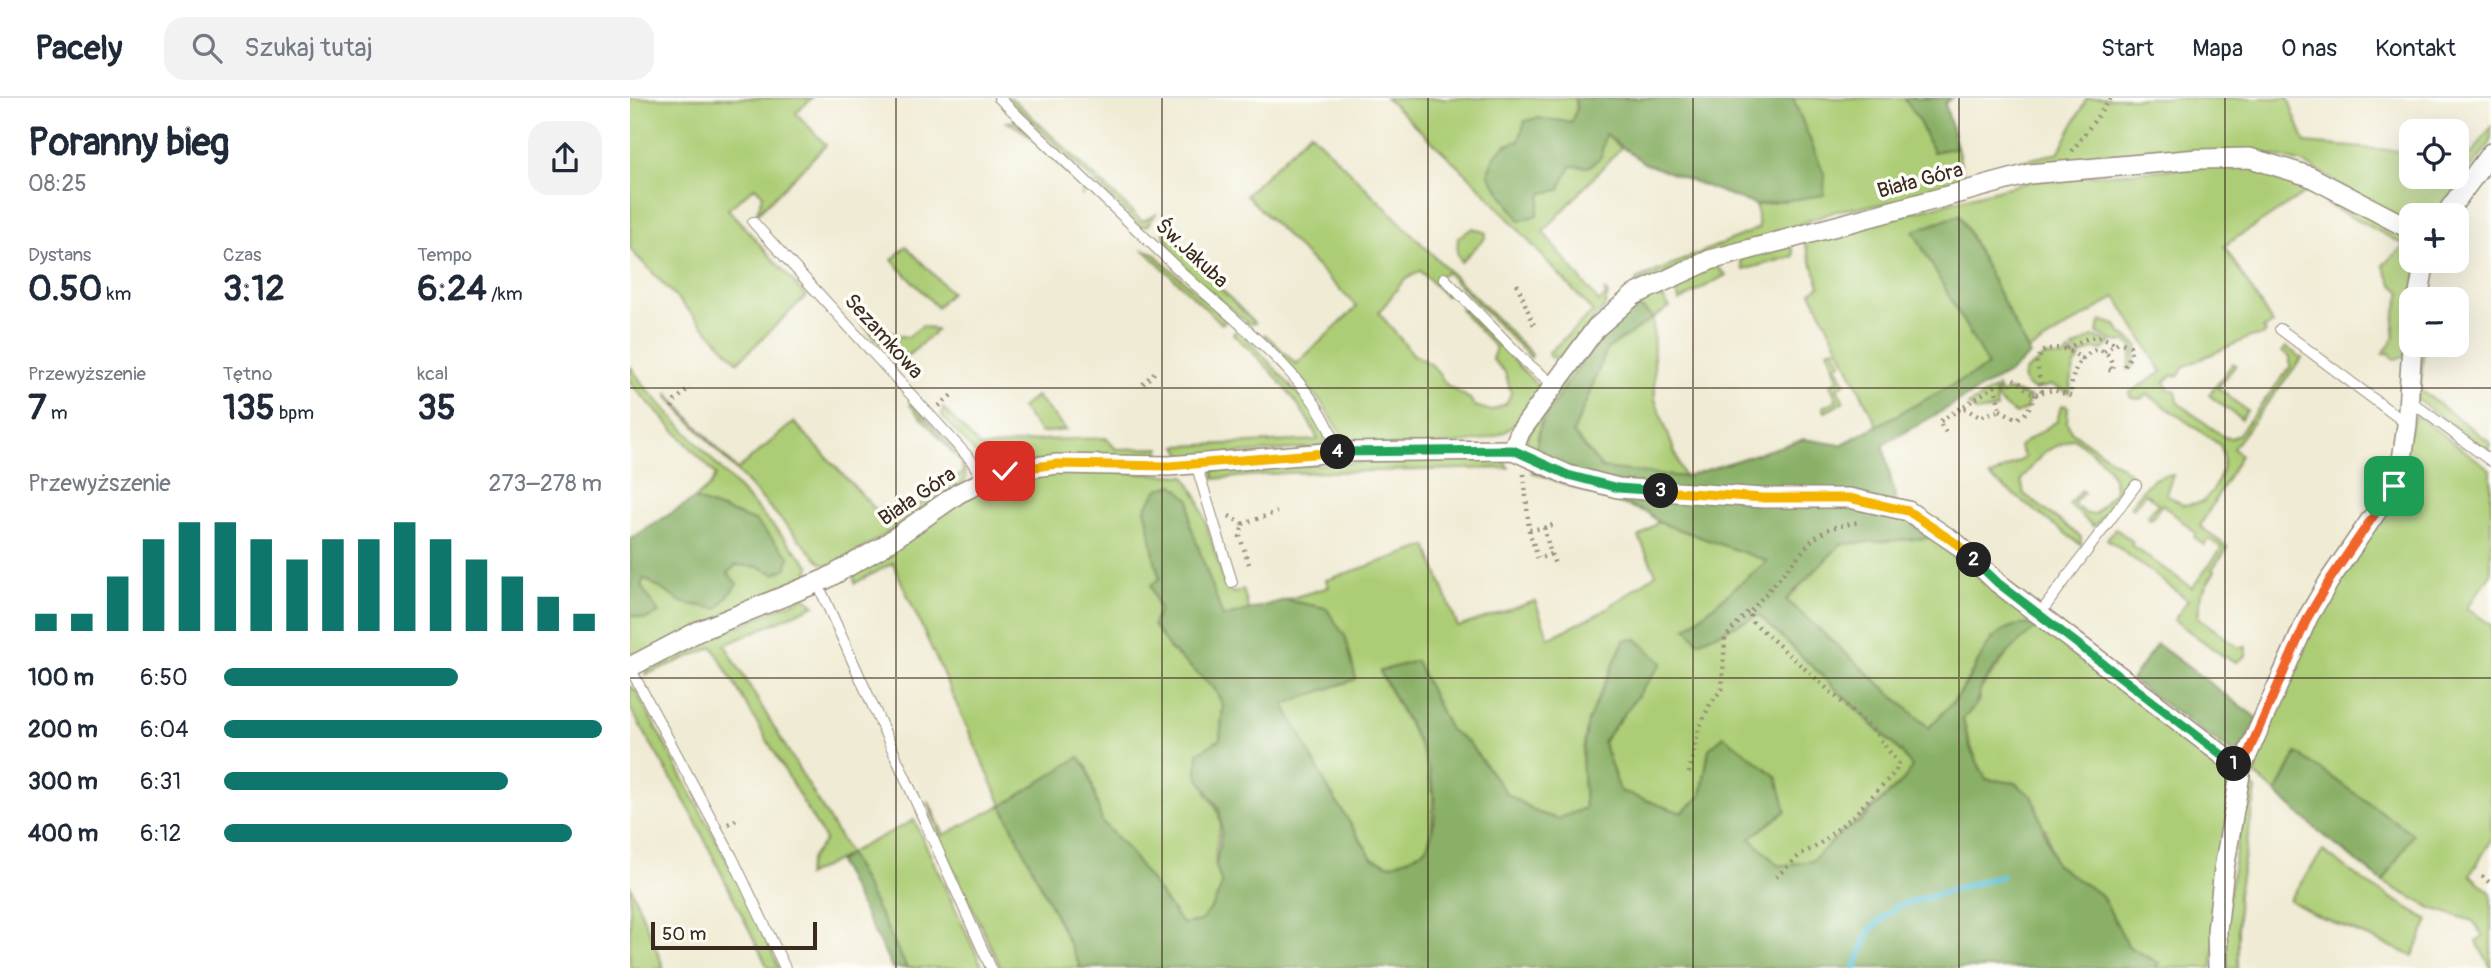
<!DOCTYPE html>
<html lang="pl">
<head>
<meta charset="utf-8">
<style>
  :root { --surface:#fff; --page:#f2f2f3; --text:#1f2937; --muted:#747a83; --line:#e0e1e3; --accent:#0f766e }
  body { margin:0; font-family:Pangolin,sans-serif; background:var(--page); color:var(--text); height:100vh; display:flex; flex-direction:column; font-size:26px; white-space:nowrap }
  * { box-sizing:border-box; margin:0 }
  p { font-size:23px; color:var(--muted) }
  .icon { flex:none; width:38px; height:38px; fill:none; stroke:currentColor; stroke-width:2; stroke-linecap:round; stroke-linejoin:round }
  .map { position:relative; flex:1; overflow:hidden }
  .details { display:flex; flex-direction:column; background:var(--surface); width:630px }
  .details>* { flex:none }
  .controls { position:absolute; left:1769px; top:21px; display:grid; gap:14px }
  .controls a { display:grid; place-items:center; width:70px; height:70px; border-radius:14px; background:var(--surface); box-shadow:0 7px 28px #0002; font-size:35px }
  .scale { position:absolute; left:21px; bottom:18px; width:166px; box-sizing:border-box; padding-left:7px; border:4px solid #3b2a1e; border-top:0; font-size:19px; line-height:24px; white-space:nowrap; color:#3b2a1e; -webkit-text-stroke:5px #fdfcf7; paint-order:stroke }
  .pin { position:absolute; display:grid; place-items:center; width:60px; height:60px; color:#fff; margin:-30px; border-radius:14px; box-shadow:0 4px 10px #0006 }
  .km { position:absolute; width:35px; height:35px; margin:-18px; border-radius:50%; background:#222; color:#fff; font-size:19px; line-height:35px; text-align:center }
  .round { display:grid; place-items:center; flex:none; width:74px; height:74px; border-radius:21px; background:var(--page) }
  .summary { display:flex; align-items:center; justify-content:space-between; height:119px; padding:0 28px }
  h1 { font-size:38px; font-weight:800; line-height:52px }
  .figures { display:grid; grid-template-columns:repeat(3,1fr); gap:10px; height:119px; padding:7px 28px }
  .figures div { display:grid; align-content:center }
  .figures b { font-size:35px; font-weight:800 }
  .figures small { font-size:19px; font-weight:400 }
  .figures p { font-size:19px }
  .chart { height:196px; padding:14px 28px }
  .chart p { display:flex; justify-content:space-between }
  .chart svg { width:100%; height:126px; margin-top:7px; stroke:var(--accent); stroke-width:6 }
  ul { padding:0 28px; list-style:none; font-size:23px }
  li { display:grid; grid-template-columns:112px 84px 1fr; align-items:center; height:52px }
  li i { height:18px; border-radius:9px; background:var(--accent) }
  header { display:flex; align-items:center; gap:42px; box-sizing:border-box; height:98px; padding:0 35px; background:var(--surface); border-bottom:2px solid var(--line) }
  header strong { font-size:33px }
  nav { display:flex; gap:38px; margin-inline-start:auto; font-size:24px }
  .search { width:490px; height:63px; background:var(--page); display:flex; align-items:center; gap:18px; box-sizing:border-box; padding:0 24px; border-radius:21px; color:var(--muted); font-size:26px }
  main { display:flex; flex:1; min-height:0 }
  .map>svg:first-child { display:block }
  .green { fill:#accd75; stroke:#747c4a; stroke-width:2 }
  .forest { fill:#89b066; stroke:#626d42; stroke-width:2 }
  .lines { fill:none; stroke-linecap:round; stroke-linejoin:round }
  .stream { stroke:#56bfd3; stroke-width:7 }
  .service-casing { stroke:#968a79; stroke-width:12 }
  .minor-casing { stroke:#968a79; stroke-width:22 }
  .path { stroke:#968a79; stroke-width:4.5; stroke-dasharray:2 5; stroke-linecap:butt }
  .service { stroke:#fff; stroke-width:10 }
  .minor { stroke:#fff; stroke-width:19 }
  .split-1-casing { stroke:#fff; stroke-width:14 }
  .split-2-casing { stroke:#fff; stroke-width:14 }
  .split-3-casing { stroke:#fff; stroke-width:14 }
  .split-4-casing { stroke:#fff; stroke-width:14 }
  .split-5-casing { stroke:#fff; stroke-width:14 }
  .split-1 { stroke:#f0652b; stroke-width:9 }
  .split-2 { stroke:#22a559; stroke-width:9 }
  .split-3 { stroke:#f5b400; stroke-width:9 }
  .split-4 { stroke:#22a559; stroke-width:9 }
  .split-5 { stroke:#f5b400; stroke-width:9 }
  .grid { fill:none; stroke:#3b2a1e; stroke-width:2; stroke-opacity:0.55 }
  .labels { text-anchor:middle; stroke-width:7; stroke-linejoin:round; paint-order:stroke }
  .street-label { font-size:21px; fill:#3b2a1e; stroke:#fdfcf7 }
</style>
</head>
<body>
<header>
<strong>Pacely</strong>
<div class="search"><svg class="icon" aria-label="search" viewBox="0 0 24 24"><circle cx="10" cy="10" r="6"/><path d="M15 15l6 6"/></svg>Szukaj tutaj</div>
<nav><a>Start</a><a>Mapa</a><a>O nas</a><a>Kontakt</a></nav>
</header>
<main>
<section class="details">
<div class="summary"><div><h1>Poranny bieg</h1><p>08:25</p></div><a class="round"><svg class="icon" aria-label="share" viewBox="0 0 24 24"><path d="M12 15V3M7 8l5-5 5 5M5 13v7h14v-7"/></svg></a></div>
<div class="figures">
<div><p>Dystans</p><b>0.50<small> km</small></b></div>
<div><p>Czas</p><b>3:12</b></div>
<div><p>Tempo</p><b>6:24<small> /km</small></b></div>
</div>
<div class="figures">
<div><p>Przewyższenie</p><b>7<small> m</small></b></div>
<div><p>Tętno</p><b>135<small> bpm</small></b></div>
<div><p>kcal</p><b>35</b></div>
</div>
<div class="chart"><p><span>Przewyższenie</span>273–278 m</p>
<svg viewBox="0 0 160 44" preserveAspectRatio="none"><path d="M5 44V38M15 44V38M25 44V25M35 44V12M45 44V6M55 44V6M65 44V12M75 44V19M85 44V12M95 44V12M105 44V6M115 44V12M125 44V19M135 44V25M145 44V32M155 44V38"/></svg>
</div>
<ul>
<li><b>100 m</b>6:50<i style="width:62%"></i></li>
<li><b>200 m</b>6:04<i style="width:100%"></i></li>
<li><b>300 m</b>6:31<i style="width:75%"></i></li>
<li><b>400 m</b>6:12<i style="width:92%"></i></li>
</ul>
</section>
<div class="map">
<svg width="1861" height="870" viewBox="0 0 1861 870">
  <rect width="100%" height="100%" fill="#fdfcf7"/>
  <filter id="ink" filterUnits="userSpaceOnUse"><feTurbulence type="fractalNoise" baseFrequency=".0143" numOctaves="2"/><feDisplacementMap in="SourceGraphic" scale="14" xChannelSelector="R" yChannelSelector="G"/><feConvolveMatrix kernelMatrix="1 2 1 2 8 2 1 2 1" color-interpolation-filters="sRGB"/></filter>
  <filter id="wash" filterUnits="userSpaceOnUse"><feTurbulence type="fractalNoise" baseFrequency=".00686" numOctaves="4" result="noise"/><feDisplacementMap in="SourceGraphic" scale="28" xChannelSelector="R" yChannelSelector="G"/><feGaussianBlur stdDeviation="1.57" result="paint"/><feColorMatrix in="noise" values="0 0 0 0 0 0 0 0 0 0 0 0 0 0 0 0 0 1.4 0 .05"/><feComposite in="paint" operator="in"/></filter>
  <g filter="url(#wash)">
    <rect width="100%" height="100%" fill="#f0ebd4"/>
    <g class="green">
      <polygon points="0,0 182,0 166,15 196,47 126,117 133,97 125,89 98,111 176,198 108,264 0,151"/>
      <polygon points="377,0 382,0 512,123 525,117 517,128 510,128"/>
      <polygon points="756,0 945,0 947,11 941,24 906,20 890,43 875,47 912,95 929,92 941,67 975,35 991,50 913,134 969,204 976,198 974,192 978,197 974,210 930,260 920,259 919,254 963,214 847,86"/>
      <polygon points="1163,0 1274,0 1288,21 1303,54 1327,49 1335,86 1260,105 1209,112 1006,186 1006,182 1129,130 1126,107 1194,97"/>
      <polygon points="1457,0 1658,0 1675,45 1781,54 1782,79 1827,79 1827,56 1842,56 1861,29 1861,44 1806,117 1782,117 1781,124 1751,112 1676,66 1637,56 1360,78 1358,70 1428,55"/>
      <path d="M387,23l68,67 -3,9v-8c-17,-17 -55,-63 -77,-67z"/>
      <path d="M680,34l222,222 -1,4 -85,-86 -9,7 11,14 -2,3 -26,-25 -17,10 -24,32 34,41 19,11 15,20 23,14 5,7 16,5 16,-8 4,-10 -6,-21 -13,-13 4,-11 -36,-39h5l76,80c-11,14 -20,32 -35,42 -29,19 -122,14 -158,14l-26,-42 -58,-64 1,-5 31,30 61,-57 -111,-112z"/>
      <path d="M1594,67c34,2 60,6 89,23l-89,58 49,78 -10,5 3,3 -3,4 -13,1 -67,30 -4,9 -7,-1 -7,7 3,7 8,2 2,12 46,34 8,1 6,-3 52,-68v-10l-8,-5 4,-5 16,11 -69,90 8,7 -41,71 28,22 -16,21 3,2 -14,23 -3,23 41,31 7,-1v9l-10,6 -13,-6 -49,-36 14,-20 -81,-61 8,-11 18,14 -2,3 61,43 30,-40 -13,-9 -5,6 -10,-8 2,-4 -34,-29 -11,16 -4,-3 11,-13 -13,-11 -12,16 -3,-2c11,-15 21,-34 43,-32l-7,19 17,11 20,-3c13,-14 27,-37 17,-57l-73,-51 -6,5 -10,-1 -2,-5 33,-21 -46,-75 -88,54 -68,-136 -47,16 75,135 -110,61 -67,-135 9,-6 -16,-45 231,-61z"/>
      <polygon points="1704,101 1781,140 1782,163 1791,163 1782,201 1775,259 1763,261 1760,255 1753,256 1764,240 1764,221 1771,194 1762,186 1753,167 1775,147 1696,106"/>
      <path d="M535,125l6,6 8,18 76,76 -6,1c-22,-20 -95,-69 -84,-101z"/>
      <polygon points="843,130 856,135 855,140 831,164 827,156 828,139"/>
      <polygon points="1161,146 1164,158 1113,172 1110,160"/>
      <polygon points="276,148 321,195 307,209 262,162"/>
      <polygon points="514,152 522,154 597,222 592,226"/>
      <polygon points="1085,167 1096,177 1049,203 1045,185"/>
      <path d="M1023,196l8,2 9,11 -17,11 2,81 29,78 -82,-9 -29,-34 34,-85 46,-31 -14,-11 -43,33 -56,85 -5,30 -10,-12 2,-6c33,-51 67,-119 126,-143z"/>
      <polygon points="235,215 265,237 278,239 292,228 307,232 270,265 228,222"/>
      <polygon points="1471,222 1486,227 1492,236 1508,247 1503,269 1498,272 1503,250 1497,244 1483,243 1467,235"/>
      <path d="M608,230l68,75 11,14 9,21 -6,9 -136,11 -7,-12 141,-6c-17,-40 -53,-77 -85,-106z"/>
      <polygon points="1462,239 1481,245 1473,252 1463,251 1452,257 1442,251"/>
      <polygon points="1788,247 1794,247 1790,292 1861,345 1858,350 1861,355 1787,302"/>
      <polygon points="1204,250 1211,265 1206,267 1215,285 1207,290 1214,304 1195,314 1193,309 1207,302 1200,287 1208,282 1198,252"/>
      <path d="M1439,254l11,6 -6,9 -5,26 -17,-8 -18,5 -9,-6c-7,-18 12,-16 19,-28l19,2z"/>
      <polygon points="1603,265 1606,267 1588,290 1617,313 1611,321 1579,297"/>
      <polygon points="1,269 14,288 180,468 177,480 0,562 0,517 16,521 11,488 14,480 53,505 106,467 130,469 125,423 64,401 80,388 86,377 0,285"/>
      <path d="M1367,289l5,8 8,-5 20,7 -4,12 -10,5c-11,-9 -21,-9 -19,-27z"/>
      <polygon points="1364,291 1367,311 1347,314 1338,307"/>
      <polygon points="38,296 107,372 164,324 260,427 333,375 331,364 280,307 282,304 334,363 336,382 302,408 202,469 191,465 38,299"/>
      <polygon points="406,298 436,332 411,335 391,310"/>
      <path d="M1434,307l4,2 -1,15 4,9 62,44 -39,52 -25,-22 12,-15 3,3 -9,8v5l12,8h8l20,-23c0,-28 -23,-37 -41,-53l-30,14 -23,28 3,14 57,43v8l-91,-68 35,-19 -6,-12 38,-25 4,-15z"/>
      <polygon points="313,310 351,350 413,342 476,340 486,351 530,350 529,358 365,368 353,364 312,318"/>
      <polygon points="1786,317 1861,372 1861,476 1837,510 1861,527 1861,743 1840,777 1861,795 1861,870 1846,843 1853,838 1843,823 1801,810 1753,784 1782,737 1666,655 1646,695 1621,673 1683,524 1736,442"/>
      <polygon points="870,357 879,370 654,375 584,381 583,372"/>
      <path d="M467,373l88,5 13,22 29,93 9,2 7,-4 6,21 -26,7 -33,-93v-24l-45,9c8,23 6,46 15,69l-9,7 19,64 44,39 9,17 -3,34 -14,54c28,35 5,40 10,73 2,8 7,15 5,22 -3,13 -12,23 -20,33l-19,3 -54,-74 -26,-28 -14,-54 -9,-11 -76,49 78,162h-80l-58,-121 -15,-46 16,34 58,-30 -109,-242 -38,20 -2,-10 109,-76 58,-23z"/>
      <polygon points="1028,424 1138,463 1057,530 1129,517 1271,654 1282,669 1274,682 1182,763 1149,768 1132,755 1120,739 1116,658 1094,638 1079,651 1071,698 1051,715 990,693 973,644 1032,565 952,659 955,710 928,721 909,715 877,696 838,644 820,632 786,563 750,574 796,659 803,697 801,740 797,750 780,760 760,767 742,760 699,692 653,606 726,581 696,510 655,502 699,489 696,482 797,448 828,529 905,503 919,540 970,515 1026,476 1009,439"/>
      <path d="M1301,440l298,233 3,8 -20,189h-56l2,-5 -29,-16 -27,-51 -47,-32 -9,-34 -31,-47 -29,-4c-11,-20 -18,-38 -23,-60l15,-17 2,-12 38,-50 21,-14 -47,12 -34,58 -29,32 -143,-128 55,-56z"/>
      <polygon points="174,499 185,507 95,547 219,755 284,722 353,870 277,870 219,756 176,778 180,762 195,742 83,549 15,577 18,570 28,564"/>
      <polygon points="0,588 6,593 119,803 149,870 138,870 62,716 0,610"/>
      <polygon points="1617,684 1626,692 1608,797 1608,870 1593,870 1592,840"/>
      <polygon points="1693,753 1738,786 1798,822 1783,858 1686,817 1659,802"/>
      <polygon points="0,787 34,870 0,870"/>
    </g>
    <g class="forest">
      <path d="M945,0h218l32,78 -1,19 -68,10 -112,-42 -39,-29 -4,23 -12,10 -18,-1 -12,24 -17,3 -5,22 -17,6 -32,-47c4,-19 12,-28 31,-33l6,-20 11,-3 35,4 6,-13z"/>
      <polygon points="1274,0 1322,0 1315,5 1327,49 1303,54 1288,21"/>
      <path d="M1330,117l70,140 -20,17 -127,73 13,56 8,16 27,21 -90,6 -55,56 143,128c9,-11 21,-21 29,-32 25,-33 29,-81 82,-70 -18,11 -53,45 -60,65 -6,17 -4,14 -17,28l6,27 17,33 29,4 18,14 22,67 47,32 27,51 30,16 -3,5h-1075l-79,-162 77,-49 8,11 15,54 26,28 54,74 19,-3 13,-17 8,-19 -6,-20 6,-34 -3,-22 -22,-34 1,-22 22,-14 3,-34 -9,-17 -44,-39 -17,-24 6,-15 -8,-25 9,-7c-9,-23 -8,-46 -15,-69l13,-20 16,-4 16,15v24l33,93 62,-17 41,8 20,30 10,41 -72,25 45,86 43,68 18,7 20,-7 16,-10c29,-60 -19,-126 -46,-177l36,-10 34,69 18,12 39,52 32,19 19,6 27,-11 -3,-51 6,-36 36,-81 13,-1 25,24 -59,79 17,49 62,22 19,-17 8,-47 15,-13 53,41 9,34 -36,27 29,28 33,-5 30,-29 18,-10 44,-42 8,-13 -11,-15 -142,-137 -61,27 -11,-14 80,-67 -109,-39 -10,-9 -116,-41 8,-47 56,-85 43,-34 14,12 -46,31 -34,84 29,35 82,9 120,-38 37,6 147,-79 -75,-135z"/>
      <polygon points="64,401 125,423 159,458 157,470 144,476 130,469 106,467 98,475 107,486 88,511 53,505 14,480 11,488 29,515 16,521 0,517 0,441"/>
      <polygon points="1527,546 1628,621 1609,654 1601,654 1501,582"/>
      <polygon points="1667,655 1783,736 1753,784 1695,739 1646,695"/>
      <polygon points="219,756 277,870 262,870 259,863 208,764"/>
    </g>
    <g class="lines">
      <polyline class="stream" points="1225,870 1239,833 1267,808 1371,778"/>
    </g>
  </g>
  <g filter="url(#ink)">
    <g class="lines">
      <g class="service-casing">
        <g id="service">
          <path d="M369,0c59,57 118,113 177,169 50,48 146,115 161,185"/>
          <polyline points="123,124 341,362 353,381"/>
          <polyline points="814,180 897,265 924,287"/>
          <polyline points="1650,231 1777,326"/>
          <polyline points="1779,302 1861,363"/>
          <polyline points="566,366 602,484"/>
          <polyline points="187,484 361,870"/>
          <polyline points="1409,517 1506,387"/>
          <polyline points="0,570 102,759 155,870"/>
        </g>
      </g>
      <g class="minor-casing">
        <g id="minor">
          <polyline points="1815,117 1861,55"/>
          <polyline points="1788,201 1795,163"/>
          <polyline points="883,352 890,334 966,230 1004,197 1080,162 1399,76 1568,61 1620,60 1679,78 1782,132"/>
          <polyline points="0,569 69,533 196,481 252,449 329,395 375,373 427,366 539,368 707,354 883,352 938,377 988,390 1133,400 1219,400 1278,413 1327,446 1368,485 1611,671"/>
          <polyline points="1588,870 1587,833 1594,771 1611,671 1678,519 1701,480 1764,388 1771,369 1777,327 1782,247"/>
        </g>
      </g>
      <g class="path">
        <polyline points="1442,53 1481,0"/>
        <polyline points="887,186 905,230"/>
        <polyline points="227,218 240,207"/>
        <path d="M1436,251c20,-10 27,-18 48,-6"/>
        <polyline points="1474,253 1489,244 1500,248 1501,257 1494,269"/>
        <polyline points="513,286 525,274"/>
        <path d="M1412,294l12,-2 17,6c0,-19 5,-38 24,-46 13,0 17,9 18,21l-8,-2"/>
        <path d="M1406,296l6,-2 -5,-29 4,-11c19,-9 31,-1 46,11"/>
        <polyline points="309,308 324,295"/>
        <polyline points="42,310 45,303 60,289"/>
        <polyline points="1334,310 1350,319 1370,312 1365,288"/>
        <path d="M1370,312l17,9 10,-7 9,-18c-12,-2 -14,-14 -26,-15"/>
        <polyline points="1316,334 1309,324 1367,287"/>
        <polyline points="894,376 899,432 908,461 921,456 914,430 899,432"/>
        <polyline points="599,418 613,426 610,439 619,466"/>
        <polyline points="613,426 647,414"/>
        <polyline points="914,430 923,427"/>
        <polyline points="921,456 925,466"/>
        <polyline points="1059,675 1069,631 1080,606 1092,591 1095,540 1120,511"/>
        <polyline points="98,726 110,720"/>
        <polyline points="1852,778 1861,786"/>
        <polyline points="1146,779 1171,756 1187,748 1221,720 1266,673 1268,665 1244,633 1123,524 1119,515 1183,441 1200,430 1229,424"/>
      </g>
      <use href="#service" class="service"/>
      <use href="#minor" class="minor"/>
    </g>
  </g>
  <g class="lines" filter="url(#ink)">
    <g class="split-1-casing">
      <polyline id="split-1" points="1604,666 1611,671 1678,519 1701,480 1764,388"/>
    </g>
    <g class="split-2-casing">
      <polyline id="split-2" points="1344,462 1368,485 1604,666"/>
    </g>
    <g class="split-3-casing">
      <polyline id="split-3" points="1031,393 1133,400 1219,400 1278,413 1327,446 1344,462"/>
    </g>
    <g class="split-4-casing">
      <polyline id="split-4" points="708,354 883,352 938,377 988,390 1031,393"/>
    </g>
    <g class="split-5-casing">
      <polyline id="split-5" points="375,373 427,366 539,368 708,354"/>
    </g>
    <use href="#split-1" class="split-1"/>
    <use href="#split-2" class="split-2"/>
    <use href="#split-3" class="split-3"/>
    <use href="#split-4" class="split-4"/>
    <use href="#split-5" class="split-5"/>
  </g>
  <path class="grid" d="M266,0v870M532,0v870M798,0v870M1063,0v870M1329,0v870M1595,0v870M0,290h1861M0,580h1861"/>
  <g class="labels">
    <g class="street-label">
      <text transform="translate(1290 82) rotate(-15)" y="7">Biała Góra</text>
      <text transform="translate(562 155) rotate(43)" y="7">Św.Jakuba</text>
      <text transform="translate(254 238) rotate(48)" y="7">Sezamkowa</text>
      <text transform="translate(287 398) rotate(-34)" y="7">Biała Góra</text>
    </g>
  </g>
</svg>
<div class="controls">
<a><svg class="icon" aria-label="locate" viewBox="0 0 24 24"><circle cx="12" cy="12" r="6"/><path d="M12 2v4M12 18v4M2 12h4M18 12h4"/></svg></a>
<a>+</a>
<a>−</a>
</div>
<div class="scale">50 m</div>
<div class="pin" style="left:1764px;top:388px;background:#1e9e55"><svg class="icon" aria-label="arrive" viewBox="0 0 24 24"><path d="M6 21V4h12l-3 4 3 4H6"/></svg></div>
<div class="pin" style="left:375px;top:373px;background:#d93025"><svg class="icon" aria-label="check" viewBox="0 0 24 24"><path d="M5 12l5 5 9-10"/></svg></div>
<b class="km" style="left:1604px;top:666px">1</b>
<b class="km" style="left:1344px;top:462px">2</b>
<b class="km" style="left:1031px;top:393px">3</b>
<b class="km" style="left:708px;top:354px">4</b>
</div>
</main>
</body>
</html>
